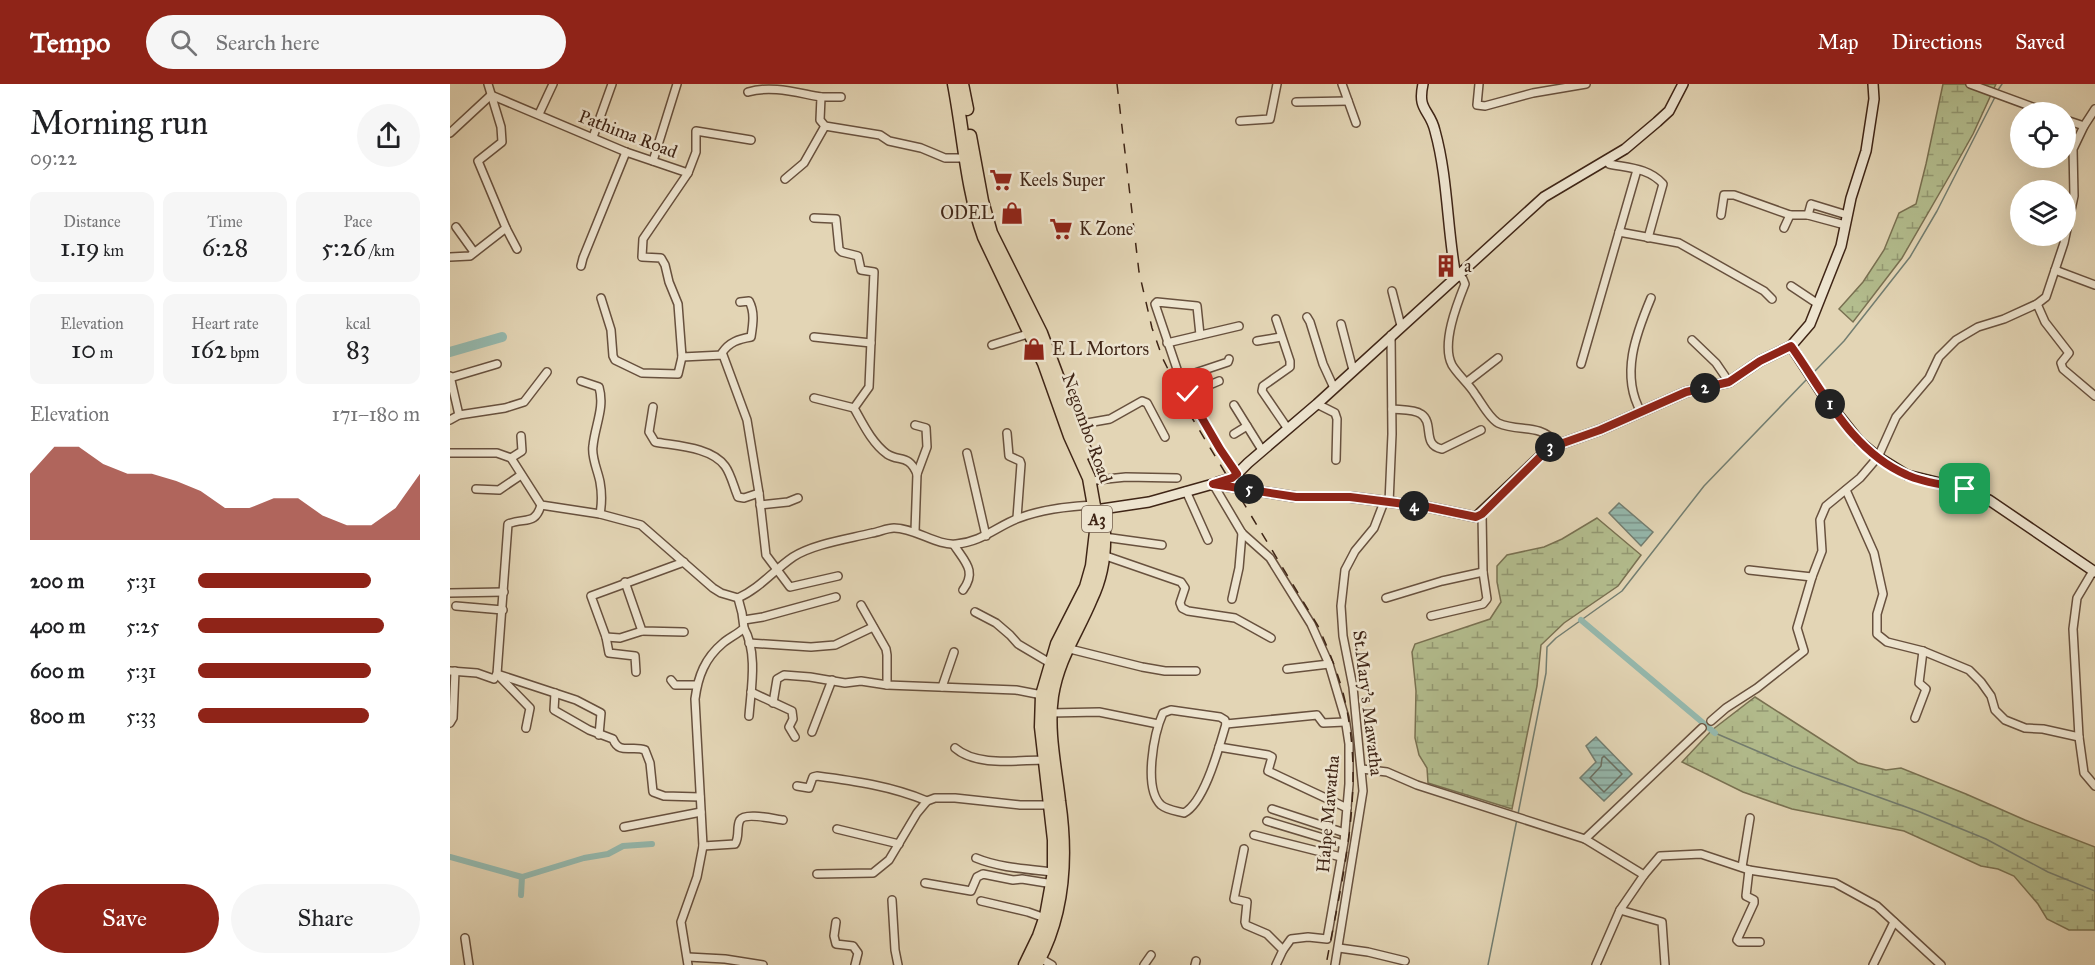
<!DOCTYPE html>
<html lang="en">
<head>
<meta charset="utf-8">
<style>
  :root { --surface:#fff; --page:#f6f6f6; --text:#202124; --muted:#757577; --accent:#8f2418 }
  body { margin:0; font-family:"IM FELL Great Primer",serif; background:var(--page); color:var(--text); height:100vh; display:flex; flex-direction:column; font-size:22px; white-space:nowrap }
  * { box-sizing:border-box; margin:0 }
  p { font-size:20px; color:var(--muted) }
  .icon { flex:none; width:33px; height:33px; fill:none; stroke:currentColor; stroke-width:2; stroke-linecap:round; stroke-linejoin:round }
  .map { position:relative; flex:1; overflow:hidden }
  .panel { display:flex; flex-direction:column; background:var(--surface); width:450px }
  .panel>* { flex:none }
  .tools { position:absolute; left:1560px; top:18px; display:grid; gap:12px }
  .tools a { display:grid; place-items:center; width:66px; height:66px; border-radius:50%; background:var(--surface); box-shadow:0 6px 24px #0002; font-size:30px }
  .pin { position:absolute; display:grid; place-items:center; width:51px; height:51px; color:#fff; margin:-26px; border-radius:12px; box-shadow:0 3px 9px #0006 }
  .km { position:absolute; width:30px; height:30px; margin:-15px; border-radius:50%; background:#222; color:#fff; font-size:16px; line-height:30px; text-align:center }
  .round { display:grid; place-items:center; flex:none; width:63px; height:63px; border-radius:32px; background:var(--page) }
  .head { display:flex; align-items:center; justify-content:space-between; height:102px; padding:0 30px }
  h1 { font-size:33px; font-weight:600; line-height:45px }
  .figures { display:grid; grid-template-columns:repeat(3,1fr); gap:9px; height:102px; padding:6px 30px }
  .figures div { display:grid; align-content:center; border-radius:12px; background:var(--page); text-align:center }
  .figures b { font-size:26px; font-weight:600 }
  .figures small { font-size:16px; font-weight:400 }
  .figures p { font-size:16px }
  .chart { height:168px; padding:12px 30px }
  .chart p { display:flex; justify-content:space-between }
  .chart svg { width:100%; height:108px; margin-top:6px; fill:var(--accent); opacity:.7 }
  .primary-button { display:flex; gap:12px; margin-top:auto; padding:12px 30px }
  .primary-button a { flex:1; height:69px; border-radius:36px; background:var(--accent); color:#fff; font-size:24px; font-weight:600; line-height:69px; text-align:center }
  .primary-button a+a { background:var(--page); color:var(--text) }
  ul { padding:0 30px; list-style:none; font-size:20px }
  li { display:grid; grid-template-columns:96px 72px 1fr; align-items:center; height:45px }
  li i { height:15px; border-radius:8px; background:var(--accent) }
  header { display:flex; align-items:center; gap:36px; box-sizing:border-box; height:84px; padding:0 30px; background:var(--accent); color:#fff }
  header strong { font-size:28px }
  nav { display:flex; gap:33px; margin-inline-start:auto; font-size:21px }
  .search { width:420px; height:54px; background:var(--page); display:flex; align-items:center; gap:15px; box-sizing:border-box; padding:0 21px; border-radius:33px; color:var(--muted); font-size:22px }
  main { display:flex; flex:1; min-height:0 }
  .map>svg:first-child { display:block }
  .wetland { fill:url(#wetland-marsh); stroke:#797152; stroke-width:1.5 }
  .water { fill:url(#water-rules); stroke:#737e71; stroke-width:1.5 }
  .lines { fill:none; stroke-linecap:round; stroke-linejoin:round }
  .shore { stroke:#6a6f62; stroke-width:1.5 }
  .stream { stroke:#737e71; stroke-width:1.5 }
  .canal { stroke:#95b9ae; stroke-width:6 }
  .river { stroke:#95b9ae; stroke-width:10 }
  .street-casing { stroke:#68513e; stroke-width:10 }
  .secondary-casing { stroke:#3f2516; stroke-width:12 }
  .highway-casing { stroke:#3f2516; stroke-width:15 }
  .street { stroke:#ede4cf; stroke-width:7 }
  .secondary { stroke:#ede4cf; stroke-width:9 }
  .highway { stroke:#e3d5b5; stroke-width:12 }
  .rail { stroke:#3f2516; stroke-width:1.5; stroke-dasharray:10 10; stroke-linecap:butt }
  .route-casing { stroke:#fff; stroke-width:12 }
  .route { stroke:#8f2418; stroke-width:8 }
  .labels { text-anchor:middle; stroke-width:5; stroke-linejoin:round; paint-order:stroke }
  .shield { fill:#ede4cf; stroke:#735e4e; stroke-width:1.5 }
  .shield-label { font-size:16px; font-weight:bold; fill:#3f2516 }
  .street-label { font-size:18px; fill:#3f2516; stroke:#ede4cf }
  .poi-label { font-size:18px; fill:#3f2516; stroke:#ede4cf; text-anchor:start }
</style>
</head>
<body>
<header>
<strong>Tempo</strong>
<div class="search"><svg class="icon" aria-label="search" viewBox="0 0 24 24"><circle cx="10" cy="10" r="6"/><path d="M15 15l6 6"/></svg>Search here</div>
<nav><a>Map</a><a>Directions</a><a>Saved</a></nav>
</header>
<main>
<section class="panel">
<div class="head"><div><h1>Morning run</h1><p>09:22</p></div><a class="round"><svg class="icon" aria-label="share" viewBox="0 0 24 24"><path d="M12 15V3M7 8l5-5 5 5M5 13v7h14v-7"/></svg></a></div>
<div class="figures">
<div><p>Distance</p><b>1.19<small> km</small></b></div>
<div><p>Time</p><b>6:28</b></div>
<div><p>Pace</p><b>5:26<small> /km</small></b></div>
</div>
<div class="figures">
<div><p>Elevation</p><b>10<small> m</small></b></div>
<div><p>Heart rate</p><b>162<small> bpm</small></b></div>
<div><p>kcal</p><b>83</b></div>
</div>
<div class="chart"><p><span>Elevation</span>171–180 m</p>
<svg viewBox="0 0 160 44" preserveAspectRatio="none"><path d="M0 44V17L10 6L20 6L30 13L40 17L50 17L60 20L70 24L80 31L90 31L100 27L110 27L120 34L130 38L140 38L150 31L160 17V44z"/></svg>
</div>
<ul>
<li><b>200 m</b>5:31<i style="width:78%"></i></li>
<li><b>400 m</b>5:25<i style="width:84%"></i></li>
<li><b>600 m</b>5:31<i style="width:78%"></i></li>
<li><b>800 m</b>5:33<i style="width:77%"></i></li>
</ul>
<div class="primary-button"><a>Save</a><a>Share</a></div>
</section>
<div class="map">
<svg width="1645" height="881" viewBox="0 0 1645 881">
  <defs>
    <pattern id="wetland-marsh" width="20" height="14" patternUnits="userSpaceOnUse" patternTransform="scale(1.5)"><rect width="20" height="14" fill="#b3bd8e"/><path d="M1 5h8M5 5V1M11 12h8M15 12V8" fill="none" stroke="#939973"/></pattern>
    <pattern id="water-rules" width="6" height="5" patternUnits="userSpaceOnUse" patternTransform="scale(1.5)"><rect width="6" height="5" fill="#95b9ae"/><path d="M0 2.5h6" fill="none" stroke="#7b968d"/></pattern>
  </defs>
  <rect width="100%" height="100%" fill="#e3d5b5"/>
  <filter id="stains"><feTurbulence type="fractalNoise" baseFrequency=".00333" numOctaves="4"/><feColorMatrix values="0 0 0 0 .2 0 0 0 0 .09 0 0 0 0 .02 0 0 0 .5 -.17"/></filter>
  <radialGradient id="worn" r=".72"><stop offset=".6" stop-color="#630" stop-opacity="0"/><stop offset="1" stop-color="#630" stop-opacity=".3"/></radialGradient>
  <g class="wetland">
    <polygon points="1493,0 1546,0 1523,50 1500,91 1452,174 1403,238 1389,225 1413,198 1434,166 1449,129 1466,120 1476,80"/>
    <polygon points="1147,434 1191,471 1168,502 1114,539 1091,561 1087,602 1062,725 978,699 977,684 969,671 965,654 966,607 962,568 965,560 1040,535 1051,518 1047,498 1047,482 1057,471 1094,463 1112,455"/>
    <polygon points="1305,613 1408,679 1436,686 1451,684 1516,710 1575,736 1645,763 1645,846 1619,846 1597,835 1588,820 1564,792 1548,785 1531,782 1454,747 1342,725 1293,708 1232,678 1262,646"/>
  </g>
  <g class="water">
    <polygon points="1169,419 1203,448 1191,462 1159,429"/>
    <polygon points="1146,653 1182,690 1154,717 1130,694 1146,678 1136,662"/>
  </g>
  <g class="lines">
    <polygon class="shore" points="1154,672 1172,690 1154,708 1140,694 1151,682 1152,674"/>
    <g class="stream">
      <polyline points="1548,6 1552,0"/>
      <polyline points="1364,288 1394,257 1460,173 1487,127 1545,13"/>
      <polyline points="1265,649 1342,682 1470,728 1536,755 1598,788 1645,807"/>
      <polyline points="1068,730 1096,589 1097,563 1106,554 1172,507 1254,402 1358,294"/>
      <polyline points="1038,881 1067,735"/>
    </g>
    <g class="canal">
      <polyline points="1131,536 1265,649"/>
      <polyline points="0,773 72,793"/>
      <polyline points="71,811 72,793 134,774 158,770 173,762 202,760"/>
    </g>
    <polyline class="river" points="0,268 52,253"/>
    <g class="street-casing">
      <g id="street">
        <polyline points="892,0 906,39"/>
        <polyline points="1029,0 1027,21 1035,22 1083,9 1136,0"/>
        <polyline points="1520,0 1596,28"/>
        <path d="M298,8c24,-7 49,1 73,5l-1,23 5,6 55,9 9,6 32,7 24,10h20"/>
        <polyline points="41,11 176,68 238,89"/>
        <polyline points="371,13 391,13"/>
        <polyline points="846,18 898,17"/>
        <polyline points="89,30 103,0"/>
        <polyline points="1616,36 1634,42"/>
        <polyline points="790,37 820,35 827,0"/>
        <polyline points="0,49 41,11"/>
        <polyline points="143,53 162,0"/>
        <polyline points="301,56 246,47 246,68 238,89 193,155 192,173 211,174 215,181 219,198 228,220 232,273 273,271 297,336 309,409 316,471 340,503 388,492"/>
        <path d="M1157,76l2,4c20,4 40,4 54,20l-15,54"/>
        <polyline points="203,77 227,0"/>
        <polyline points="335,95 354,79 375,42"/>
        <polyline points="1271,131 1274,111 1284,111 1340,131 1358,131 1395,141"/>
        <polyline points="1358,131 1361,120 1397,131"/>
        <path d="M364,134l22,1 3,30 3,3 16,4 3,14 13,2 -5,115 -15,21c9,16 18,35 33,46 12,8 22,0 30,20l-2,57"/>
        <polyline points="6,143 24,168"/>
        <polyline points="56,144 67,165"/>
        <polyline points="1334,144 1340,131"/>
        <polyline points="1169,148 1229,159 1314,207 1322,215"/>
        <polyline points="0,173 20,172 56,144 28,77 52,58 51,43 38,0"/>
        <polyline points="131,182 133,174 176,68"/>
        <polyline points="1605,186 1645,201"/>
        <path d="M1008,191l5,4 2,5c-8,20 -24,60 -13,81 6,10 17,19 23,29 6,8 14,24 23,29 23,10 39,-1 59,20"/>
        <polyline points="1341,202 1368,220"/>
        <polyline points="942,207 951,242"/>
        <polyline points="151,214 161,246 163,272 165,276 192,289 228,290 232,273"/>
        <polyline points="1587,220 1595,238 1619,269 1611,279 1613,285 1645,312"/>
        <polyline points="857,233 860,238 873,280 884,304"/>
        <polyline points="826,235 840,277 840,283 813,302 812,307 838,345"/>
        <polyline points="891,240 903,286"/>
        <polyline points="750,251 747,222 707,218 705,220 730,294 770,365 787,390"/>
        <polyline points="364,253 421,259"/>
        <polyline points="1242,256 1266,279 1279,298"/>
        <polyline points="807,257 831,253"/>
        <polyline points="717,259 789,242"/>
        <polyline points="542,261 581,249"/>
        <path d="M272,269c7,-11 17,-14 29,-16 2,-13 4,-25 -2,-36l-9,1"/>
        <polyline points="1131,280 1187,86"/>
        <polyline points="0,292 9,331 0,336"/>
        <polyline points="0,294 47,280"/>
        <polyline points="730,294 778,278 779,275"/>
        <path d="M131,297l18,6c6,21 -4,38 -6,59 -2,11 5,25 7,36 2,11 2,21 0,32"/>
        <polyline points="1017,298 1048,274"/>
        <polyline points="738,310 769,297"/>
        <polyline points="364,314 404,324"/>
        <polyline points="867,320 885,329 887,335 886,376"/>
        <polyline points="784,321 812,366"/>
        <path d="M203,323l-4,25 6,10c22,4 56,5 70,24 6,8 9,22 13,31l6,1 15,-5"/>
        <path d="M942,325c8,1 22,0 29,5 14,9 0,31 21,35l39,-19"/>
        <path d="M1191,328c-21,-37 -5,-78 10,-114"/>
        <polyline points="9,331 55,324 74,318 97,288"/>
        <polyline points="465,341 476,344 477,363 467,390"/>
        <polyline points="626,341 660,335 692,317 697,319 715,353"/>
        <polyline points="557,349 559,372 570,377 571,380 567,434"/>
        <polyline points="784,350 797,342"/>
        <path d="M0,369h47l14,5 30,47 59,9 41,11 72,63 8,5 17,5c21,-9 36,-28 55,-41 20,-13 55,-18 79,-24 7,-1 15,-5 22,-5 21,0 43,18 62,16 26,-2 41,-18 63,-26 24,-9 51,-12 77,-13"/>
        <polyline points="517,369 536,452"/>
        <polyline points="61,374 72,367 71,352"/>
        <polyline points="647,396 676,393 727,394"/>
        <polyline points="763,400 792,449 820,474 861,540 879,580 895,634 899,660 899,700 894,758 877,855 858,853 841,855 833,866 826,881"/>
        <polyline points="26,405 49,406 71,391"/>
        <polyline points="1396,406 1424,469 1433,510 1427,530 1427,550 1437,558 1473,567 1519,586 1531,598 1541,612 1545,626 1555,636 1575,644 1593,645 1629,653"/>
        <polyline points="736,407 758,456"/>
        <polyline points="939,419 942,350 941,251"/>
        <polyline points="310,421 338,418 348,414"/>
        <polyline points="654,453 712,461"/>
        <path d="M504,461c11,17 23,26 9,45"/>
        <polyline points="653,471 731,498 735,504 730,519 732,524 738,527 785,534 821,554"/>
        <polyline points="1299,486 1362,493"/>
        <polyline points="1643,487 1627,514 1623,545 1629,653 1634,689 1645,702"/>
        <polyline points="175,498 192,547 234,548"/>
        <polyline points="0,509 54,508"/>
        <polyline points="936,514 992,497 1033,488"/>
        <polyline points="782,515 789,484 792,449"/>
        <polyline points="411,521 436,565 437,571 437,601"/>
        <polyline points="6,522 53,526"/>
        <polyline points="525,528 546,539 560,551 568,560 600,579"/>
        <polyline points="981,532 1033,520 1037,515 1033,488 1032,430"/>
        <polyline points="294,536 313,533 386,513"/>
        <path d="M294,544c14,25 7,61 5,88"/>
        <polyline points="156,553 170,554 192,547"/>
        <polyline points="299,559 361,563 385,561 423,543"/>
        <polyline points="616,564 692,583 715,587 746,587"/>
        <polyline points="837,585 879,580"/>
        <path d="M0,587l27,2 17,6 3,-5 11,-150c17,-7 27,2 33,-19"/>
        <polyline points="186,588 185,572 159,569 156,553 141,512 234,478"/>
        <polyline points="47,590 126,616 151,629 149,651"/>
        <polyline points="47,590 80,624 76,644"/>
        <polyline points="221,596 225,601 247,601"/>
        <polyline points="492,603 504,568"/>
        <polyline points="301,608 342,627 343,635 339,643 345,653"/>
        <path d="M105,609l-1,17 35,20 24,9c6,16 19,6 32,11l5,13 3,29 11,4 36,1"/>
        <polyline points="323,619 327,595 334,591 360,593 395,599 411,597 437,601 566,606 592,611"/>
        <path d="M721,626l49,7 5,3 1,4c-7,23 -21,78 -42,89 -7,-2 -17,-3 -23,-8 -18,-17 -7,-72 2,-92z"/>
        <polyline points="600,629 649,628 708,640"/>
        <polyline points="1465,634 1476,605 1469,599 1473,567"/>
        <polyline points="1261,637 1276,624 1307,604 1354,567 1347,544 1362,493 1372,467 1370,436 1376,422 1410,394 1428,373 1446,333 1479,294 1489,273 1506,256 1528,243 1554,235 1587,220 1596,213 1614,159 1624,112 1623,65 1634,42 1645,25"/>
        <polyline points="0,639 3,634 5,587"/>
        <polyline points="776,640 867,631 873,639 895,638"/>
        <polyline points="362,648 382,596"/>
        <polyline points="769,663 818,671 822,673 818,687 897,724"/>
        <path d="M505,664c22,19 62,12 90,12"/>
        <polyline points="912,685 937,688 967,701 1135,755 1252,644"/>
        <path d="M347,702l12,2 4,-11 4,-1c38,5 74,10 110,25"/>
        <polyline points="822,725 895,749"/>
        <polyline points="817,737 893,760"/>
        <polyline points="174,743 251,728"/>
        <polyline points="387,745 449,760"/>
        <polyline points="804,751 891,773"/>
        <polyline points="1135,755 1194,791 1210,772 1251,770 1299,786 1385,799 1427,822 1491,881"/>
        <path d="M253,762l32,-2c5,-8 1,-17 5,-24 5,-8 34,-1 43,0"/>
        <polyline points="794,765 784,815 797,818 795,838 796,841 817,850 833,866"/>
        <path d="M526,774c24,10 52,11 78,14"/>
        <polyline points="1292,783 1300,734"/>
        <polyline points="1299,786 1296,812 1304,816 1304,819 1287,856 1289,858 1310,858"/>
        <polyline points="367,790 423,789 439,776 467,729 477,717 485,714 505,714 570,721 601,721"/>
        <polyline points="475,799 521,807 527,793 533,790 563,796 572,795 603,800"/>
        <polyline points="442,816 445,866 448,881"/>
        <polyline points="531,817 578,828 595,834"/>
        <polyline points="1170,826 1212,838 1215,881"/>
        <polyline points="386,838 384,852 386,860 403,862 408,869 405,881"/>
        <polyline points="15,854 19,881"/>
        <polyline points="889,864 918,868 955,877"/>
        <polyline points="238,873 275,875 313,881"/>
        <polyline points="590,874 602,881"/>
        <path d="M238,881l-7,-43 16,-45 6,-31 -8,-147c3,-23 10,-41 28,-56 7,-6 15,-9 21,-15l-2,-15 -4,-15"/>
        <polyline points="694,881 701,871"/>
        <polyline points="745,881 746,877"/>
        <polyline points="885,881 913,707 903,603 893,552 891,522 895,486 905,467 924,444 934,418"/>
        <polyline points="1146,881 1170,826 1194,791"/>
        <polyline points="1423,881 1444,838"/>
      </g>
    </g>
    <g class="secondary-casing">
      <g id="secondary">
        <path d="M973,0c-6,27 7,25 12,47 13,47 12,98 21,146"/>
        <polyline points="1341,262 1375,314 1409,357 1428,373 1457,391 1515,405 1539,416 1645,488"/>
        <polyline points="768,398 782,394 787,390 798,379 867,320 1094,113 1175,65 1207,38 1219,27 1233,0"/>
        <polyline points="652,425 699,418 763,400 846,413 900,413 978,423 1026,433 1099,364 1150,346 1236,308 1279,298 1310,277 1341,262 1360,240 1391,162 1401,114 1416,67 1424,15 1423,0"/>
      </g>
    </g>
    <g class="highway-casing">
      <g id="highway">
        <path d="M504,0c10,51 12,103 30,153l60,126 26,73 19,42 8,45 -5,43 -6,21 -29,57 -15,51 -1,32 13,113v32l-8,44 -7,20 -14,29"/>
        <polyline points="512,0 517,25"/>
        <polyline points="520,52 532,117 541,149 591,249 636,369"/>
        <path d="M586,881c28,-50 31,-109 23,-164 -4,-35 -12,-70 -7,-105 6,-38 25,-63 39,-97 12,-25 15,-53 12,-80"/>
      </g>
    </g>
    <use href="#street" class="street"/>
    <use href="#secondary" class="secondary"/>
    <use href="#highway" class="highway"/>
    <path class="rail" d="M667,0l22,188 13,56 11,31 29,59 126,208c13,29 25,59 30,90 15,83 -7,168 -22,249"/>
  </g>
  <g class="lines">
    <g class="route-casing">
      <path id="route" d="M738,310l32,55 17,25 -5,4 -19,6 83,13h54l78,10 48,10 6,-3 67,-66 51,-18 86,-38 43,-10 31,-21 31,-15c33,46 60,105 116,129 17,8 40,10 58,14"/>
    </g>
    <use href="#route" class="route"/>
  </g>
  <defs>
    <g id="supermarket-bare" transform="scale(1.8)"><path d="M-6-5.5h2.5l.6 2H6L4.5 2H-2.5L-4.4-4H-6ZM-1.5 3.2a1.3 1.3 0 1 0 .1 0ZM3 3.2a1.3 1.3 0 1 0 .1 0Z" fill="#8f2418" stroke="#ede4cf" stroke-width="2.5" paint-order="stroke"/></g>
    <g id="shop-bare" transform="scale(1.8)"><path d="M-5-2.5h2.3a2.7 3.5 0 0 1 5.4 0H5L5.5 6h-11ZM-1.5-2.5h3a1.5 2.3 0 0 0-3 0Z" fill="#8f2418" stroke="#ede4cf" stroke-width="2.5" paint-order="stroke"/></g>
    <g id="building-bare" transform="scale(1.8)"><path d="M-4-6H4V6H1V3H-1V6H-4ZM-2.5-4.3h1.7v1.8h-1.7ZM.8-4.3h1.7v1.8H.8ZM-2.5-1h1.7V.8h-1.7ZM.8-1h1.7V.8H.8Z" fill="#8f2418" stroke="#ede4cf" stroke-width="2.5" paint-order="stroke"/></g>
  </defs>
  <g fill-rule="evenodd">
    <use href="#supermarket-bare" x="551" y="96"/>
    <use href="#shop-bare" x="562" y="129"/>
    <use href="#supermarket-bare" x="611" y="145"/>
    <use href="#building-bare" x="996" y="182"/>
    <use href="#shop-bare" x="584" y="265"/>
  </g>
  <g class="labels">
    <rect class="shield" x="632" y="422" width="30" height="26" rx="4.5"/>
    <g class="shield-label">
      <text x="647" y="441">A3</text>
    </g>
    <g class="street-label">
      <text transform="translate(178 50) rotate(21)" y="6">Pathima Road</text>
      <text transform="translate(637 344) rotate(70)" y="6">Negombo Road</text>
      <text transform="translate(918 619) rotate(83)" y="6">St.Mary's Mawatha</text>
      <text transform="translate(878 730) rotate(-85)" y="6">Halpe Mawatha</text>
    </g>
    <g class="poi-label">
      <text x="569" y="102">Keels Super</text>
      <text x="544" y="135" text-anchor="end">ODEL</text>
      <text x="629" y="151">K Zone</text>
      <text x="1014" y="188">a</text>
      <text x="602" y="271">E L Mortors</text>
    </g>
  </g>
  <rect width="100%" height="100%" filter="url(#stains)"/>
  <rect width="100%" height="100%" fill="url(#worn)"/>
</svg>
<div class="tools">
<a><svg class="icon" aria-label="locate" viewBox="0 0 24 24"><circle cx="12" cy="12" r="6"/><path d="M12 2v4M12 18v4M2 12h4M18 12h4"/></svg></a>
<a><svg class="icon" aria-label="layers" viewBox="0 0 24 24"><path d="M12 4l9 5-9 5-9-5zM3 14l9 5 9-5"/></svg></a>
</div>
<div class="pin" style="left:1515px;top:405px;background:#1e9e55"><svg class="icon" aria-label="arrive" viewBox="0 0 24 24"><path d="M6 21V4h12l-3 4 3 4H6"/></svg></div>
<div class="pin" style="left:738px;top:310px;background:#d93025"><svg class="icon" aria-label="check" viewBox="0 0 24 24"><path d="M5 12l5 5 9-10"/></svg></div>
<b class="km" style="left:1380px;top:320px">1</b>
<b class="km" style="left:1255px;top:304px">2</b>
<b class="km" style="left:1100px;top:363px">3</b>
<b class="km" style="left:964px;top:422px">4</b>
<b class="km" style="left:799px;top:405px">5</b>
</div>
</main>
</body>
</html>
